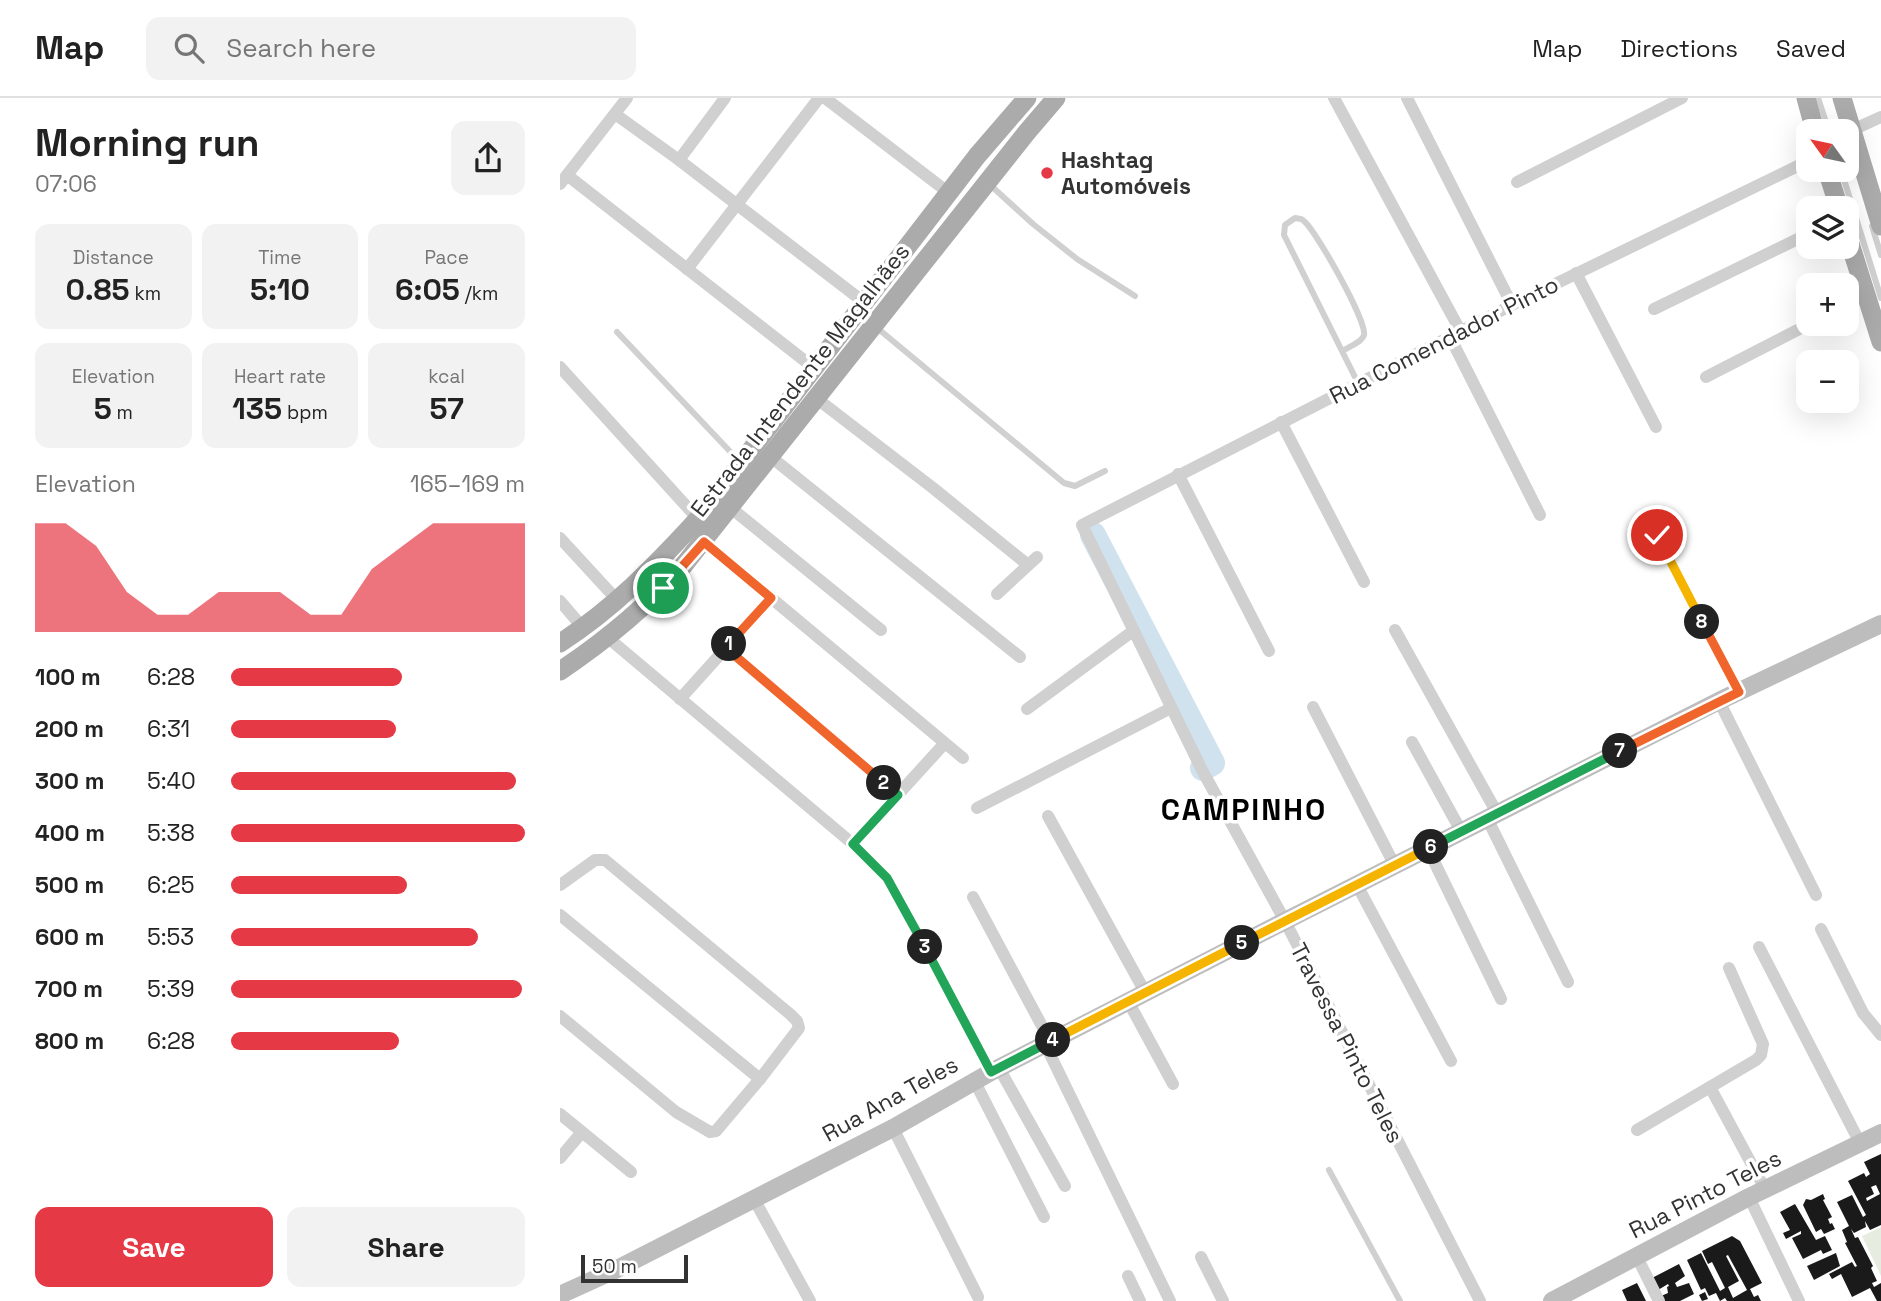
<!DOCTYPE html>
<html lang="en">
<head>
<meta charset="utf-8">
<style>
  :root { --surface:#fff; --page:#f2f2f2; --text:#222; --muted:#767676; --line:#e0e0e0; --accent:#e63946 }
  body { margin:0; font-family:"Space Grotesk",sans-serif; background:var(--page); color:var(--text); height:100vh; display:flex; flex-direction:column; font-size:26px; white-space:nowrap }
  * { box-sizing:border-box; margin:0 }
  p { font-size:23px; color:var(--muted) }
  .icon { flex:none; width:38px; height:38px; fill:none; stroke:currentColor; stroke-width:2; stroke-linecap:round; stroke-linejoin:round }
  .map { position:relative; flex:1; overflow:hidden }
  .sheet { display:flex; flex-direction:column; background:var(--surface); width:560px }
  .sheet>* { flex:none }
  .needle { width:46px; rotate:303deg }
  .controls { position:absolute; left:1236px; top:21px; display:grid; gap:14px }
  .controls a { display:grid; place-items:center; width:63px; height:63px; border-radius:14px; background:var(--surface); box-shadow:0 7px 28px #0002; font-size:35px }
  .scale { position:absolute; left:21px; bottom:18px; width:107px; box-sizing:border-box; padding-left:7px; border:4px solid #333; border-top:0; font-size:19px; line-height:24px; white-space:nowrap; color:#333; -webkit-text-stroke:5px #fff; paint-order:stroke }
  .pin { position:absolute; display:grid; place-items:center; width:60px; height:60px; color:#fff; margin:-30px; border:4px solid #fff; border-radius:50%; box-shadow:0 2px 7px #0007 }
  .km { position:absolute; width:35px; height:35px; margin:-18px; border-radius:50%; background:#222; color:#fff; font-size:19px; line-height:35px; text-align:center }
  .round { display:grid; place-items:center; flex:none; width:74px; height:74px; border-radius:14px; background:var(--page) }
  .overview { display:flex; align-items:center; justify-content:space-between; height:119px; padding:0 35px }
  h1 { font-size:38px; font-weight:600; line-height:52px }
  .metrics { display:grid; grid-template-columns:repeat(3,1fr); gap:10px; height:119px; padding:7px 35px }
  .metrics div { display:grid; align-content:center; border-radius:14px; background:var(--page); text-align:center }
  .metrics b { font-size:30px; font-weight:600 }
  .metrics small { font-size:19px; font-weight:400 }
  .metrics p { font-size:19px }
  .chart { height:196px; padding:14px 35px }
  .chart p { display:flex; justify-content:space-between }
  .chart svg { width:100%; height:126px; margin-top:7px; fill:var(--accent); opacity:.7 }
  .cta { display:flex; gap:14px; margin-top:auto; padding:14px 35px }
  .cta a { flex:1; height:80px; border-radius:14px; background:var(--accent); color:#fff; font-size:28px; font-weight:600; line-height:80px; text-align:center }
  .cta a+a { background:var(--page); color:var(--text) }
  ul { padding:0 35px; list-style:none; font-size:23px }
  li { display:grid; grid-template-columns:112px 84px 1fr; align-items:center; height:52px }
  li i { height:18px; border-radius:9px; background:var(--accent) }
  header { display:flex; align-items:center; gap:42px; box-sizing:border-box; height:98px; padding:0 35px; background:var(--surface); border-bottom:2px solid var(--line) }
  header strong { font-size:33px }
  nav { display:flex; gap:38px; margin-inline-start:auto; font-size:24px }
  .search { width:490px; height:63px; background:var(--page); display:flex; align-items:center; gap:18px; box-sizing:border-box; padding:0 24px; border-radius:14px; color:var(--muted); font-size:26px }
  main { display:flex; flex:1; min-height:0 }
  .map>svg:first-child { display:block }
  .green { fill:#e6ecdf }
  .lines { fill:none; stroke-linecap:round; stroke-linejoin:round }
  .river { stroke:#cfe2ee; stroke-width:26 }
  .building { fill:#1a1a1a; fill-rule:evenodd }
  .lane { stroke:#d0d0d0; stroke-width:6 }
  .street { stroke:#d0d0d0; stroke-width:12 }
  .secondary { stroke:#bdbdbd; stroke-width:18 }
  .primary { stroke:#ababab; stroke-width:19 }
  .split-1-casing { stroke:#fff; stroke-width:14 }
  .split-2-casing { stroke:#fff; stroke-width:14 }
  .split-3-casing { stroke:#fff; stroke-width:14 }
  .split-4-casing { stroke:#fff; stroke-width:14 }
  .split-5-casing { stroke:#fff; stroke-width:14 }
  .split-6-casing { stroke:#fff; stroke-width:14 }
  .split-7-casing { stroke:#fff; stroke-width:14 }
  .split-8-casing { stroke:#fff; stroke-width:14 }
  .split-9-casing { stroke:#fff; stroke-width:14 }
  .split-1 { stroke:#f0652b; stroke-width:9 }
  .split-2 { stroke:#f0652b; stroke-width:9 }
  .split-3 { stroke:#22a559; stroke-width:9 }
  .split-4 { stroke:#22a559; stroke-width:9 }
  .split-5 { stroke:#f5b400; stroke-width:9 }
  .split-6 { stroke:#f5b400; stroke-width:9 }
  .split-7 { stroke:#22a559; stroke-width:9 }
  .split-8 { stroke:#f0652b; stroke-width:9 }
  .split-9 { stroke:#f5b400; stroke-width:9 }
  .poi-dot { fill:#e63946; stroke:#fff; stroke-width:2.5 }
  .labels { text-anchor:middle; stroke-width:7; stroke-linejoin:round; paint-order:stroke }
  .poi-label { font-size:23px; font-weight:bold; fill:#333; stroke:#fff; text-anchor:start }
  .street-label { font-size:23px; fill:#333; stroke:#fff }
  .district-label { font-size:30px; font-weight:bold; letter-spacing:2px; fill:#000; stroke:#fff }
</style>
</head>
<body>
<header>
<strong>Map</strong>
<div class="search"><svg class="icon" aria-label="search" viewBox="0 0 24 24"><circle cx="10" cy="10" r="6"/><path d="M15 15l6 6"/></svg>Search here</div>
<nav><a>Map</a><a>Directions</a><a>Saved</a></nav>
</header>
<main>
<section class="sheet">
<div class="overview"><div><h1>Morning run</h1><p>07:06</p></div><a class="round"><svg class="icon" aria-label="share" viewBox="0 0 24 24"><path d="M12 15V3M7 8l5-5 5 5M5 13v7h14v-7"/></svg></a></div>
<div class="metrics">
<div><p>Distance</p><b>0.85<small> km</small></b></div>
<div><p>Time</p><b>5:10</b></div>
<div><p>Pace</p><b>6:05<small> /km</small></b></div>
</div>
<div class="metrics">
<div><p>Elevation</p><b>5<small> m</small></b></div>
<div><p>Heart rate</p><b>135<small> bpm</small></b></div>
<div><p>kcal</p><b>57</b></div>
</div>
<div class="chart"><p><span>Elevation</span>165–169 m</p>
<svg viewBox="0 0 160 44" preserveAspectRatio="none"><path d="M0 44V6L10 6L20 14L30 30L40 38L50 38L60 30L70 30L80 30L90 38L100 38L110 22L120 14L130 6L140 6L150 6L160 6V44z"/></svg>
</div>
<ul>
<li><b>100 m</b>6:28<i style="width:58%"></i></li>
<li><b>200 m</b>6:31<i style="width:56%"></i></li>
<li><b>300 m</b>5:40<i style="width:97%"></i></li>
<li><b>400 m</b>5:38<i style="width:100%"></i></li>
<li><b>500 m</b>6:25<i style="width:60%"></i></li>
<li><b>600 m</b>5:53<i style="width:84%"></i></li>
<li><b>700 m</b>5:39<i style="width:99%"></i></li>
<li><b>800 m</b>6:28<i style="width:57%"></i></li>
</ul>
<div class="cta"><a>Save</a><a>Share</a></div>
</section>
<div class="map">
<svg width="1321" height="1203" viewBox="0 0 1321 1203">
  <rect width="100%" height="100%" fill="#fff"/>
  <polygon class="green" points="1321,1129 1321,1178 1302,1138"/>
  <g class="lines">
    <polyline class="river" points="533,437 652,665 643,670"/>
  </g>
  <g class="building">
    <path d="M1321,1056v71l-11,5 -5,-9 1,6 -12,6 -3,-4 4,9 3,-1 15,29 -2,2 6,13 -5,2 2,4 7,-4v18h-4l-7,-13 -18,9 -11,-23 -9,5 -3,-5 23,-12 3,5 2,-1 -12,-23 2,-1 -5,-12 7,-4 -12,-24 15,-7 11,22 3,-2 -18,-34 16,-8 2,4 4,-3 -6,-12zM1316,1087l4,9 -13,7 -1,-3 8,-4 -3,-7z"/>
    <polygon points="1263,1096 1265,1101 1263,1102 1272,1119 1268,1121 1270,1126 1272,1125 1275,1131 1264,1136 1261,1131 1256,1134 1243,1107 1246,1101 1251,1102"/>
    <polygon points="1235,1106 1256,1142 1265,1138 1272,1152 1263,1156 1261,1152 1243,1161 1232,1140 1241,1136 1241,1133 1226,1141 1223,1135 1230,1132 1220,1114"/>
    <path d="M1172,1138l8,5 22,42 -12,6 4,8 4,-2 3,6h-34l-2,-3 -5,3 -4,-8 -7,3 -4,-8 -4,2 -14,-30 14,-7 19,38 5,-3 -13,-26 -4,2 -6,-13zM1168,1157l19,35 -14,8 -5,-11 11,-6 -13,-25z"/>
    <polygon points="1276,1155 1280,1168 1254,1182 1247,1168"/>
    <polygon points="1119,1166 1125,1178 1115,1185 1117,1189 1129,1185 1134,1196 1120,1203 1104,1203 1101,1198 1108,1195 1107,1189 1109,1188 1108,1186 1098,1192 1092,1180"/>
    <polygon points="1077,1185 1086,1203 1067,1203 1062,1192"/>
    <polygon points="1145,1194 1148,1201 1142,1203 1139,1197"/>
  </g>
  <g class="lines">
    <g class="lane">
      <polyline points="1258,0 1269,33"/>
      <polyline points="1281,72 1321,200"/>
      <polyline points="428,85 473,126 517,161 575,198"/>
      <polyline points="1312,128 1321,157"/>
      <polyline points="316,229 504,385 515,388 545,373"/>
      <polyline points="57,234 180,364"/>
      <path d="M782,253c7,-4 20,-9 22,-16 3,-14 -47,-102 -59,-113 -4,-4 -4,-3 -10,-4l-10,7 -1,10 74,148"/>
      <polyline points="769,1072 840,1203"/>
    </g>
    <g class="street">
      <polyline points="265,0 389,95"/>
      <polyline points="774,0 901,234"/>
      <polyline points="847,0 952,207"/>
      <polyline points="55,16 119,62 305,205"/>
      <polyline points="1286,35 1321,19"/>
      <polyline points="119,62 165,0"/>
      <polyline points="7,77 254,270"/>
      <polyline points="957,84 1122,0"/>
      <polyline points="0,86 67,0"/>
      <polyline points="127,171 259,0"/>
      <polyline points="1016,175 1096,329"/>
      <polyline points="1286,206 1306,196"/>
      <polyline points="1094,211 1248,136"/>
      <polyline points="890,239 980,417"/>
      <polyline points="0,269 138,421"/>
      <polyline points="1146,279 1249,226"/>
      <polyline points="256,300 373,390 468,467"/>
      <polyline points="721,324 804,484"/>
      <polyline points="211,359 460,559"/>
      <polyline points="618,376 709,553"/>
      <polyline points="171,410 321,532"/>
      <polyline points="1097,437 1179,594"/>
      <polyline points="0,440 58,503"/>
      <polyline points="144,444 403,660"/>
      <polyline points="437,496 477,459"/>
      <polyline points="0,503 23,530"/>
      <polyline points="835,532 937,715"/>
      <polyline points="47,539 293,746 327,780 338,798 431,974"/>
      <polyline points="166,550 338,697"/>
      <polyline points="120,601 211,500"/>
      <polyline points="1159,603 1256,797"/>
      <polyline points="753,609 835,768"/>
      <polyline points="467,611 573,533"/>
      <polyline points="852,644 901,733"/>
      <polyline points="417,710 611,610"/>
      <polyline points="488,718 585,894"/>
      <polyline points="927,720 1008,884"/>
      <polyline points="293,746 384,646"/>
      <polyline points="868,751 941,901"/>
      <polyline points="0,787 35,762 45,762 230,916 237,923 239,930 200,981 156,1033 150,1034 116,1014 0,918"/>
      <polyline points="797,787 891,963"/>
      <polyline points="413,799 490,943"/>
      <polyline points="0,817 200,981"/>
      <polyline points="1261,831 1303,915 1321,937"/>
      <polyline points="1199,849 1300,1045"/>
      <polyline points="568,903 613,986"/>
      <polyline points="485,946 610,1203"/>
      <polyline points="439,970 505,1088"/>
      <polyline points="415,984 484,1119"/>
      <polyline points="1150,989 1205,1091"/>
      <polyline points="0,1016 71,1074"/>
      <polyline points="333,1030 418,1199"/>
      <polyline points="1077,1032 1196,962 1201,957 1203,946 1169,870"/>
      <polyline points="0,1060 22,1034"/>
      <polyline points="1189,1099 1239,1203"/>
      <polyline points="194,1101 250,1203"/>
      <polyline points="641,1159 663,1203"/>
      <polyline points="1077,1159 1099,1203"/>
      <polyline points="568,1178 580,1203"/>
      <polyline points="920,1203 725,823 642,672 522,427 952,207 1248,63"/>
    </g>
    <g class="secondary">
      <polyline points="0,1197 57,1171 333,1030 431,974 725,823 1159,603 1321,526"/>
      <polyline points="992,1203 1189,1099 1321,1035"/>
    </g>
    <g class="primary">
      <polyline points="1246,0 1255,33"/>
      <polyline points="1282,0 1321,128"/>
      <polyline points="1267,72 1279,110"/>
      <polyline points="1286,133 1321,244"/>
      <path d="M0,545c53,-34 95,-77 138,-124l279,-363 50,-58"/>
      <path d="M0,573c45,-30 87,-65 123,-105l344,-434 29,-34"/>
    </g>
  </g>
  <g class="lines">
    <g class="split-1-casing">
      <polyline id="split-1" points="103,490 144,444 211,500 169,546"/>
    </g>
    <g class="split-2-casing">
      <polyline id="split-2" points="169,546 166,550 324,685"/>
    </g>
    <g class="split-3-casing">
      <polyline id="split-3" points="324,685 338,697 293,746 327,780 365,849"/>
    </g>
    <g class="split-4-casing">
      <polyline id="split-4" points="365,849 431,974 493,942"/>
    </g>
    <g class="split-5-casing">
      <polyline id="split-5" points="493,942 682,845"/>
    </g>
    <g class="split-6-casing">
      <polyline id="split-6" points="682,845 871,749"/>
    </g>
    <g class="split-7-casing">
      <polyline id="split-7" points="871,749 1060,653"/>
    </g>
    <g class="split-8-casing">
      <polyline id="split-8" points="1060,653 1179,594 1142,524"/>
    </g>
    <g class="split-9-casing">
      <polyline id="split-9" points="1097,437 1142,524"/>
    </g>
    <use href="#split-1" class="split-1"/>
    <use href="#split-2" class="split-2"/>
    <use href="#split-3" class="split-3"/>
    <use href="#split-4" class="split-4"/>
    <use href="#split-5" class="split-5"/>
    <use href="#split-6" class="split-6"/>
    <use href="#split-7" class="split-7"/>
    <use href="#split-8" class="split-8"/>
    <use href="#split-9" class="split-9"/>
  </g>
  <circle class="poi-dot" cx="487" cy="75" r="7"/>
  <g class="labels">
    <g class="poi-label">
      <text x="501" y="70">Hashtag<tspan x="501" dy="26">Automóveis</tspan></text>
    </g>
    <g class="street-label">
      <text transform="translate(884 242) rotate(-27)" y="8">Rua Comendador Pinto</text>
      <text transform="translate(240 282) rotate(-52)" y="8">Estrada Intendente Magalhães</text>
      <text transform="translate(787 945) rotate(63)" y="8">Travessa Pinto Teles</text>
      <text transform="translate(330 1001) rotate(-29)" y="8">Rua Ana Teles</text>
      <text transform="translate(1145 1096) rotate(-27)" y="8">Rua Pinto Teles</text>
    </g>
    <g class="district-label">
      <text x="684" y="722">CAMPINHO</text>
    </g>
  </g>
</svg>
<div class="controls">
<a><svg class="needle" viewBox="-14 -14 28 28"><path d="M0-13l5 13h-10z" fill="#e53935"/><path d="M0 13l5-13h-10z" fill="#767676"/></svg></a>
<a><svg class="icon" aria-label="layers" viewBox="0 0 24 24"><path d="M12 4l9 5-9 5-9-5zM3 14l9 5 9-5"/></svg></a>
<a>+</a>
<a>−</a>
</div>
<div class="scale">50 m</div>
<div class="pin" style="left:103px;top:490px;background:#1e9e55"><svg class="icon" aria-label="arrive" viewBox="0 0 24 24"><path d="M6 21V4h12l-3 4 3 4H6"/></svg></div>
<div class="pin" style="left:1097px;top:437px;background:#d93025"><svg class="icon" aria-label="check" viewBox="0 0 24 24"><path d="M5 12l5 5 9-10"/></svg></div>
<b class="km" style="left:169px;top:546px">1</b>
<b class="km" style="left:324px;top:685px">2</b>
<b class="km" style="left:365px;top:849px">3</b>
<b class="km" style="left:493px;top:942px">4</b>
<b class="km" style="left:682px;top:845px">5</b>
<b class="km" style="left:871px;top:749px">6</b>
<b class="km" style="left:1060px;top:653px">7</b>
<b class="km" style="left:1142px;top:524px">8</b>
</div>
</main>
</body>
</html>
